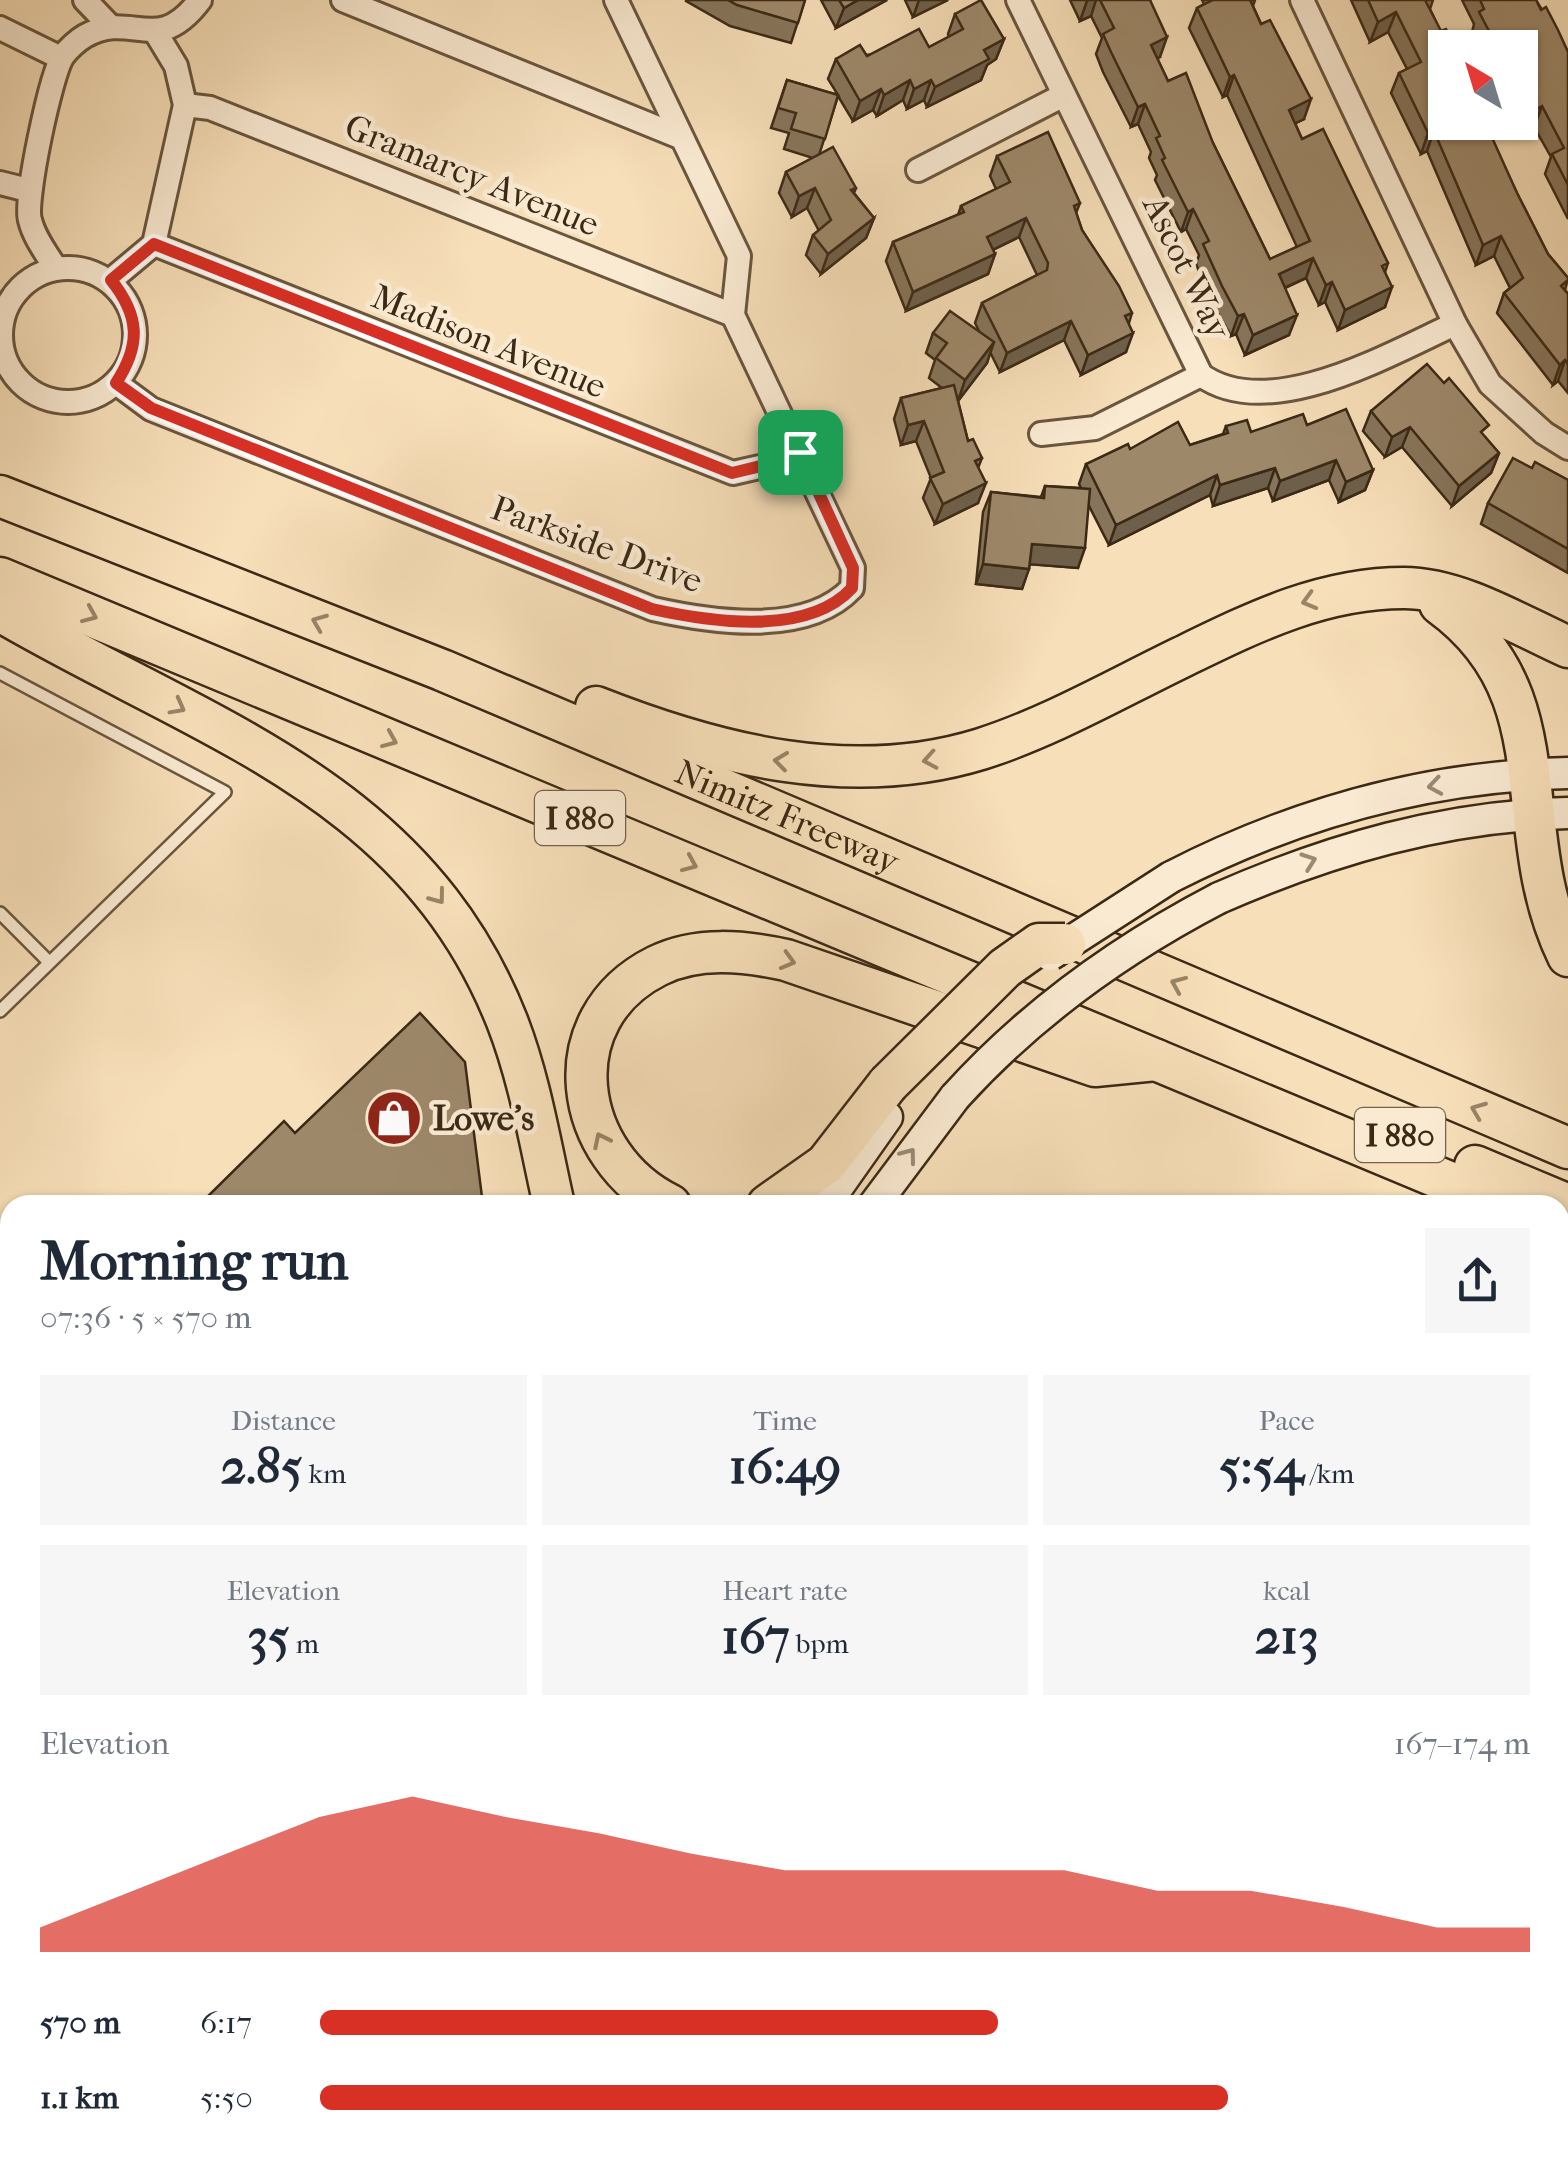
<!DOCTYPE html>
<html lang="en">
<head>
<meta charset="utf-8">
<style>
  :root { --surface:#fff; --page:#f6f6f7; --text:#1f2937; --muted:#747a83; --accent:#d93025 }
  body { margin:0; font-family:"IM FELL French Canon",serif; background:var(--page); color:var(--text); height:100vh; display:flex; flex-direction:column; font-size:38px; white-space:nowrap }
  * { box-sizing:border-box; margin:0 }
  p { font-size:32px; color:var(--muted) }
  .icon { flex:none; width:55px; height:55px; fill:none; stroke:currentColor; stroke-width:2; stroke-linecap:round; stroke-linejoin:round }
  .map { position:relative; flex:1; overflow:hidden }
  .panel { position:absolute; left:0px; top:1195px; width:1570px; height:962px; display:flex; flex-direction:column; background:var(--surface); border-radius:30px 30px 0 0; box-shadow:0 2px 8px #0004 }
  .panel>* { flex:none }
  .needle { width:65px; rotate:322deg }
  .buttons { position:absolute; left:1428px; top:30px; display:grid; gap:20px }
  .buttons a { display:grid; place-items:center; width:110px; height:110px; border-radius:0px; background:var(--surface); box-shadow:0 2px 8px #0004; font-size:50px }
  .pin { position:absolute; display:grid; place-items:center; width:85px; height:85px; color:#fff; margin:-42px; border-radius:20px; box-shadow:0 5px 15px #0006 }
  .round { display:grid; place-items:center; flex:none; width:105px; height:105px; border-radius:0px; background:var(--page) }
  .summary { display:flex; align-items:center; justify-content:space-between; height:170px; padding:0 40px }
  h1 { font-size:55px; font-weight:700; line-height:75px }
  .figures { display:grid; grid-template-columns:repeat(3,1fr); gap:15px; height:170px; padding:10px 40px }
  .figures div { display:grid; align-content:center; border-radius:0px; background:var(--page); text-align:center }
  .figures b { font-size:50px; font-weight:700 }
  .figures small { font-size:28px; font-weight:400 }
  .figures p { font-size:28px }
  .chart { height:280px; padding:20px 40px }
  .chart p { display:flex; justify-content:space-between }
  .chart svg { width:100%; height:180px; margin-top:10px; fill:var(--accent); opacity:.7 }
  ul { padding:0 40px; list-style:none; font-size:32px }
  li { display:grid; grid-template-columns:160px 120px 1fr; align-items:center; height:75px }
  li i { height:25px; border-radius:12px; background:var(--accent) }
  .map>svg:first-child { display:block }
  .green { fill:#d7c09d; stroke:#897459; stroke-width:2.5 }
  .lines { fill:none; stroke-linecap:round; stroke-linejoin:round }
  .stream { stroke:#857156; stroke-width:6 }
  .service-casing { stroke:#6a563e; stroke-width:16 }
  .minor-casing { stroke:#6a563e; stroke-width:28 }
  .secondary-casing { stroke:#3b2915; stroke-width:35 }
  .motorway-casing { stroke:#3b2915; stroke-width:45 }
  .path { stroke:#3b2915; stroke-width:4; stroke-dasharray:8 5; stroke-linecap:butt }
  .service { stroke:#faead2; stroke-width:11 }
  .minor { stroke:#faead2; stroke-width:22 }
  .secondary { stroke:#faead2; stroke-width:30 }
  .motorway { stroke:#f7dfb9; stroke-width:40 }
  .secondary-bridge-casing { stroke:#3b2915; stroke-width:35; stroke-linecap:butt }
  .motorway-bridge-casing { stroke:#3b2915; stroke-width:45; stroke-linecap:butt }
  .secondary-bridge { stroke:#faead2; stroke-width:30 }
  .motorway-bridge { stroke:#f7dfb9; stroke-width:40 }
  .wall { fill:#87755b; stroke:#3b2915; stroke-width:2.5 }
  .shaded-wall { fill:#6e5f4a; stroke:#3b2915; stroke-width:2.5 }
  .building { fill:#9d886a; stroke:#3b2915; stroke-width:2.5 }
  .oneway { stroke:#998467 }
  .oneway2 { stroke:#9a8a74 }
  .route-casing { stroke:#fff; stroke-width:20 }
  .route { stroke:#d93025; stroke-width:12 }
  .labels { text-anchor:middle; stroke-width:9; stroke-linejoin:round; paint-order:stroke }
  .shield { fill:#faead2; stroke:#74634e; stroke-width:2.5 }
  .shield-label { font-size:32px; font-weight:bold; fill:#3b2915 }
  .street-label { font-size:35px; fill:#3b2915; stroke:#faead2 }
  .poi-label { font-size:35px; font-weight:bold; fill:#3b2915; stroke:#faead2; text-anchor:start }
</style>
</head>
<body>
<div class="map">
<svg width="1568" height="2157" viewBox="0 0 1568 2157">
  <rect width="100%" height="100%" fill="#f7dfb9"/>
  <filter id="stains"><feTurbulence type="fractalNoise" baseFrequency=".002" numOctaves="4"/><feColorMatrix values="0 0 0 0 .2 0 0 0 0 .09 0 0 0 0 .02 0 0 0 .5 -.17"/></filter>
  <radialGradient id="worn" r=".72"><stop offset=".6" stop-color="#630" stop-opacity="0"/><stop offset="1" stop-color="#630" stop-opacity=".3"/></radialGradient>
  <g class="green">
    <polygon points="1560,1435 1568,1437 1568,1735 1560,1732"/>
    <polygon points="1568,1844 1568,2157 1422,2157 1426,2148 1560,2148 1560,1866"/>
  </g>
  <g class="lines">
    <g class="stream">
      <polyline points="1560,1502 1568,1504"/>
      <polyline points="213,2157 248,2148"/>
    </g>
    <g class="service-casing">
      <g id="service">
        <polyline points="0,673 225,792 0,1011"/>
        <polyline points="0,913 49,962"/>
        <polyline points="0,1625 10,1646"/>
        <polyline points="0,1661 10,1651"/>
        <polyline points="0,1688 10,1679"/>
        <polyline points="0,1726 10,1716"/>
        <polyline points="0,1766 10,1757"/>
        <polyline points="0,1810 10,1800"/>
        <polyline points="0,1907 2,1906"/>
        <polyline points="85,2157 86,2148"/>
      </g>
    </g>
    <g class="minor-casing">
      <g id="minor">
        <polyline points="85,0 109,25"/>
        <polyline points="343,0 680,137"/>
        <path d="M1018,0l183,375c68,49 188,-21 254,-51"/>
        <polyline points="1302,0 1455,324 1490,384 1544,433 1568,448"/>
        <polyline points="0,28 61,58"/>
        <polyline points="185,105 210,108 733,315"/>
        <polyline points="918,170 1064,95"/>
        <polyline points="0,183 28,190"/>
        <polyline points="154,244 733,473 786,461 800,452"/>
        <path d="M55,267c-9,-14 -21,-30 -25,-47 -6,-19 21,-147 33,-164 5,-7 15,-16 22,-20 48,-27 71,22 115,-36"/>
        <circle cx="68" cy="335" r="67"/>
        <polyline points="111,280 154,244 185,105 176,66 156,33"/>
        <path d="M116,383l35,26 502,200c58,13 153,28 199,-21l1,-20 -120,-253 6,-59 -123,-256"/>
        <polyline points="1041,434 1095,428 1201,375"/>
        <polyline points="1560,1872 1568,1873"/>
        <polyline points="992,2148 1012,2157"/>
        <polyline points="464,2157 472,2148"/>
        <polyline points="1422,2157 1426,2148"/>
      </g>
    </g>
    <g class="secondary-casing">
      <g id="secondary">
        <path d="M1171,877c125,-64 257,-101 397,-104"/>
        <path d="M1219,898c112,-49 226,-82 349,-85"/>
        <polyline points="825,1205 887,1117"/>
        <polyline points="874,1205 955,1097"/>
        <polyline points="0,2039 10,2029"/>
        <polyline points="0,2102 10,2092"/>
        <polyline points="23,2148 27,2157"/>
      </g>
    </g>
    <g class="motorway-casing">
      <g id="motorway">
        <path id="s1" d="M0,496l442,174 1126,478"/>
        <polyline points="0,578 1504,1205"/>
        <path d="M1440,604c128,93 65,222 128,352"/>
        <path d="M0,611c199,117 414,175 507,410 23,59 33,122 47,184"/>
        <path d="M596,707c122,48 255,82 385,42 69,-22 135,-60 201,-92 72,-35 140,-69 222,-69 55,0 115,37 164,59"/>
        <polyline points="1475,1166 1568,1205"/>
        <path d="M670,1205c-98,-48 -119,-186 -13,-239 40,-20 87,-15 129,-6l309,106 61,-6"/>
        <polyline points="768,1205 826,1164 888,1084"/>
        <polyline points="1560,1299 1568,1301"/>
      </g>
    </g>
    <polyline class="path" points="1452,2148 1470,2157"/>
    <use href="#service" class="service"/>
    <use href="#minor" class="minor"/>
    <use href="#secondary" class="secondary"/>
    <use href="#motorway" class="motorway"/>
    <g class="secondary-bridge-casing">
      <g id="secondary-bridge">
        <polyline points="1050,955 1171,877"/>
        <path d="M955,1097c76,-84 164,-147 264,-199"/>
      </g>
    </g>
    <g class="motorway-bridge-casing">
      <polyline id="motorway-bridge" points="888,1084 1005,968 1039,944 1065,944"/>
    </g>
    <use href="#secondary-bridge" class="secondary-bridge"/>
    <use href="#motorway-bridge" class="motorway-bridge"/>
  </g>
  <g class="wall">
    <polygon points="686,0 805,0 791,43 730,26 686,1"/>
    <polygon points="821,0 887,0 836,28"/>
    <polygon points="905,0 948,0 913,17"/>
    <polygon points="1070,0 1150,0 1160,57 1157,58 1168,81 1213,143 1270,259 1297,247 1227,95 1223,97 1189,28 1197,8 1204,4 1202,0 1255,0 1253,6 1304,119 1295,123 1302,139 1388,263 1385,272 1385,307 1338,330 1325,302 1319,305 1306,278 1285,288 1289,335 1245,355 1236,334 1231,336 1214,306 1196,264 1199,255 1186,229 1181,232 1155,180 1157,175 1149,158 1151,152 1138,124 1131,127 1103,72 1096,54 1102,38 1091,16 1080,21"/>
    <polygon points="1351,0 1433,0 1430,9 1517,193 1548,254 1568,278 1565,290 1568,294 1568,393 1558,381 1553,385 1497,313 1504,293 1510,288 1494,256 1476,265 1427,151 1421,154 1391,93 1399,73 1407,69 1388,32 1370,42"/>
    <polygon points="1462,0 1536,0 1568,52 1568,219 1545,174 1551,157 1534,127 1524,132 1519,122 1520,48 1480,48 1472,32 1474,24"/>
    <polygon points="955,14 1004,39 996,59 987,65 981,80 927,107 924,100 907,109 903,100 877,116 873,110 853,121 838,96 819,155 856,188 854,193 874,218 866,238 821,274 806,255 813,235 819,231 807,208 792,217 779,193 786,172 813,158 784,149 789,133 771,128 787,80 838,95 828,79 836,59 929,47 949,37 948,34"/>
    <polygon points="997,156 1080,203 1076,213 1082,230 1132,313 1129,323 1126,352 1081,375 1064,340 1000,372 990,352 987,363 958,401 968,441 982,458 978,468 978,503 935,524 923,498 931,478 916,441 901,445 894,419 901,398 942,388 929,378 935,360 926,353 933,333 980,333 975,323 982,303 1037,275 1019,237 993,250 995,254 988,274 906,311 886,261 893,242 958,215 961,206 996,189 990,176"/>
    <polygon points="1371,411 1485,437 1499,453 1491,473 1452,506 1402,447 1385,457 1363,431"/>
    <polygon points="1307,425 1373,470 1365,490 1339,502 1329,480 1273,501 1268,488 1213,506 1210,495 1109,545 1088,504 1078,568 1030,564 1022,589 976,584 983,512 991,492 1041,497 1045,486 1081,488 1079,484 1086,464 1130,449 1190,445 1223,434 1226,426 1251,432"/>
    <polygon points="1532,468 1568,480 1568,573 1481,524 1488,503"/>
    <polygon points="10,1343 10,1504 0,1493 0,1346"/>
    <polygon points="766,2148 942,2148 964,2157 797,2157 787,2151 783,2157 778,2157 765,2149"/>
    <polygon points="1078,2148 1251,2148 1262,2157 1096,2157"/>
    <polygon points="1301,2148 1386,2148 1381,2157 1335,2157 1321,2149 1317,2157"/>
  </g>
  <g class="shaded-wall">
    <polygon points="858,0 887,0 836,28 844,8"/>
    <polygon points="919,0 948,0 913,17"/>
    <polygon points="1089,0 1096,0 1091,16 1080,21 1087,1"/>
    <polygon points="1396,12 1388,32 1370,42 1378,22"/>
    <polygon points="1167,37 1160,57 1143,65 1151,45"/>
    <polygon points="1004,39 996,59 987,65 981,80 927,107 935,87 984,50"/>
    <polygon points="1234,75 1227,95 1223,97 1230,77"/>
    <polygon points="910,80 903,100 877,116 884,95"/>
    <polygon points="931,80 924,100 907,109 914,89"/>
    <polygon points="881,89 873,110 853,121 860,101"/>
    <polygon points="1311,99 1304,119 1282,130 1289,110"/>
    <polygon points="1145,104 1138,124 1131,127 1138,107"/>
    <polygon points="1542,106 1534,127 1524,132 1532,112"/>
    <polygon points="1434,131 1427,151 1421,154 1428,133"/>
    <polygon points="815,188 807,208 792,217 799,196"/>
    <polygon points="1193,209 1186,229 1181,232 1188,212"/>
    <polygon points="874,218 866,238 821,274 828,254"/>
    <polygon points="1026,218 1019,237 980,256 987,237"/>
    <polygon points="1501,236 1494,256 1476,265 1483,245"/>
    <polygon points="995,254 988,274 906,311 913,292"/>
    <polygon points="1313,258 1306,278 1271,294 1279,274"/>
    <polygon points="1332,282 1325,302 1319,305 1326,285"/>
    <polygon points="1392,287 1385,307 1338,330 1345,310"/>
    <polygon points="1244,314 1236,334 1231,336 1238,316"/>
    <polygon points="1297,315 1289,335 1245,355 1253,335"/>
    <polygon points="1071,321 1064,340 1000,372 1007,353"/>
    <polygon points="1133,333 1126,352 1081,375 1088,355"/>
    <polygon points="994,342 987,363 958,401 965,380"/>
    <polygon points="1565,360 1558,381 1553,385 1560,365"/>
    <polygon points="924,421 916,441 901,445 908,425"/>
    <polygon points="1410,427 1402,447 1385,457 1392,437"/>
    <polygon points="1499,453 1491,473 1452,506 1459,486"/>
    <polygon points="1336,460 1329,480 1273,501 1280,481"/>
    <polygon points="1275,468 1268,488 1213,506 1220,485"/>
    <polygon points="1373,470 1365,490 1339,502 1346,482"/>
    <polygon points="1217,475 1210,495 1109,545 1116,525"/>
    <polygon points="986,483 978,503 935,524 943,504"/>
    <polygon points="1032,544 1085,548 1078,568 1025,564"/>
    <polygon points="983,564 1029,569 1022,589 976,584"/>
    <polygon points="10,1975 8,1986 0,1993 0,1984"/>
  </g>
  <g class="building">
    <polygon points="728,0 805,0 798,23 737,5"/>
    <polygon points="839,0 858,0 844,8"/>
    <polygon points="981,0 1004,39 984,50 989,59 935,87 931,80 914,89 910,80 884,95 881,89 860,101 836,59 860,45 867,56 919,29 929,47 963,29 955,14"/>
    <polygon points="1100,0 1150,0 1167,37 1151,45 1168,81 1186,73 1213,143 1270,259 1310,241 1234,75 1230,77 1197,8 1213,0 1250,0 1261,24 1270,20 1311,99 1289,110 1302,139 1323,129 1388,263 1382,266 1392,287 1345,310 1332,282 1326,285 1313,258 1279,274 1297,315 1253,335 1244,314 1238,316 1222,286 1203,244 1209,241 1193,209 1188,212 1162,160 1165,158 1156,138 1160,136 1145,104 1138,107 1111,52 1103,34 1114,28"/>
    <polygon points="1368,0 1425,0 1441,31 1446,29 1455,48 1445,48 1445,122 1493,122 1496,130 1490,133 1517,193 1548,254 1568,278 1568,280 1561,286 1568,294 1568,364 1565,360 1560,365 1504,293 1523,278 1501,236 1483,245 1434,131 1428,133 1399,73 1421,62 1396,12 1378,22"/>
    <polygon points="1480,0 1536,0 1541,10 1546,7 1558,30 1568,52 1568,185 1552,154 1564,148 1542,106 1532,112 1520,90 1520,48 1498,48 1479,12 1484,9"/>
    <polygon points="787,80 838,95 825,139 791,129 796,113 778,108"/>
    <polygon points="1048,132 1080,203 1074,206 1082,230 1119,286 1132,313 1125,316 1133,333 1088,355 1071,321 1007,353 982,303 1047,270 1048,263 1026,218 987,237 995,254 913,292 893,242 964,212 961,206 1010,182 997,156"/>
    <polygon points="833,147 856,188 851,190 874,218 828,254 813,235 831,220 815,188 799,196 786,172"/>
    <polygon points="950,311 994,342 965,380 936,358 947,343 933,333"/>
    <polygon points="1427,364 1444,383 1449,378 1489,425 1481,432 1499,453 1459,486 1410,427 1392,437 1371,411"/>
    <polygon points="954,385 968,441 973,439 982,458 975,461 986,483 943,504 930,478 944,472 924,421 908,425 901,398"/>
    <polygon points="1346,409 1373,470 1346,482 1336,460 1280,481 1275,468 1220,485 1217,475 1116,525 1086,464 1128,444 1130,449 1178,422 1190,445 1228,433 1226,426 1247,420 1251,432 1303,414 1307,425"/>
    <polygon points="1513,458 1532,468 1535,462 1568,480 1568,549 1488,503"/>
    <polygon points="1045,486 1090,489 1085,548 1032,544 1029,569 983,564 991,492 1044,498"/>
    <polygon points="420,1013 465,1062 483,1205 199,1205 284,1121 295,1133"/>
    <polygon points="7,1340 10,1343 10,1467 0,1456 0,1346"/>
    <polygon points="1560,1758 1568,1762 1560,1777"/>
    <polygon points="0,1958 10,1969 10,1975 0,1984"/>
    <polygon points="353,2148 402,2148 401,2149 404,2151 400,2157 347,2157"/>
    <polygon points="526,2148 563,2148 576,2150 576,2148 614,2148 666,2153 665,2157 525,2157"/>
    <polygon points="819,2148 942,2148 964,2157 834,2157"/>
    <polygon points="1162,2148 1251,2148 1262,2153 1260,2156 1262,2157 1175,2157 1176,2155"/>
    <polygon points="1359,2148 1382,2148 1377,2157"/>
  </g>
  <defs><path id="oneway-chevron" d="M-2-3.5L2.5 0L-2 3.5" fill="none" stroke-width="1.6" stroke-linecap="round" stroke-linejoin="round" transform="scale(2.5)"/></defs>
  <g class="oneway">
    <use href="#oneway-chevron" transform="translate(1309 601) rotate(164)"/>
    <use href="#oneway-chevron" transform="translate(90 615) rotate(23)"/>
    <use href="#oneway-chevron" transform="translate(319 622) rotate(-158)"/>
    <use href="#oneway-chevron" transform="translate(178 707) rotate(28)"/>
    <use href="#oneway-chevron" transform="translate(390 740) rotate(23)"/>
    <use href="#oneway-chevron" transform="translate(930 760) rotate(170)"/>
    <use href="#oneway-chevron" transform="translate(781 761) rotate(-173)"/>
    <use href="#oneway-chevron" transform="translate(690 864) rotate(23)"/>
    <use href="#oneway-chevron" transform="translate(438 897) rotate(53)"/>
    <use href="#oneway-chevron" transform="translate(788 961) rotate(16)"/>
    <use href="#oneway-chevron" transform="translate(1178 984) rotate(-157)"/>
    <use href="#oneway-chevron" transform="translate(1478 1110) rotate(-158)"/>
    <use href="#oneway-chevron" transform="translate(601 1140) rotate(-116)"/>
  </g>
  <g class="oneway2">
    <use href="#oneway-chevron" transform="translate(1435 786) rotate(171)"/>
    <use href="#oneway-chevron" transform="translate(1309 861) rotate(-20)"/>
    <use href="#oneway-chevron" transform="translate(909 1155) rotate(-53)"/>
  </g>
  <g class="lines">
    <g class="route-casing">
      <path id="route" d="M154,244l578,229 54,-13 14,-8 53,116 -1,20c-45,49 -141,34 -200,21l-501,-201 -35,-25c25,-38 24,-67 -5,-103z"/>
    </g>
    <use href="#route" class="route"/>
  </g>
  <defs>
    <g id="shop-disc" transform="scale(2.875)"><circle r="9.5" fill="#8f2418" stroke="#faead2"/><path d="M-5-2.5h2.3a2.7 3.5 0 0 1 5.4 0H5L5.5 6h-11ZM-1.5-2.5h3a1.5 2.3 0 0 0-3 0Z" fill="#fff"/></g>
  </defs>
  <g fill-rule="evenodd">
    <use href="#shop-disc" x="394" y="1118"/>
  </g>
  <g class="labels">
    <g class="shield">
      <rect x="535" y="791" width="90" height="54" rx="8"/>
      <rect x="1355" y="1108" width="90" height="54" rx="8"/>
    </g>
    <g class="shield-label">
      <text x="580" y="829">I 880</text>
      <text x="1400" y="1146">I 880</text>
    </g>
    <g class="street-label">
      <text transform="translate(472 175) rotate(22)" y="12">Gramarcy Avenue</text>
      <text transform="translate(1187 267) rotate(64)" y="12">Ascot Way</text>
      <text transform="translate(489 341) rotate(22)" y="12">Madison Avenue</text>
      <text transform="translate(597 544) rotate(20)" y="12">Parkside Drive</text>
      <text dy="12" stroke="none"><textPath href="#s1" startOffset="850">Nimitz Freeway</textPath></text>
    </g>
    <g class="poi-label">
      <text x="433" y="1130">Lowe's</text>
    </g>
  </g>
  <rect width="100%" height="100%" filter="url(#stains)"/>
  <rect width="100%" height="100%" fill="url(#worn)"/>
</svg>
<div class="buttons">
<a><svg class="needle" viewBox="-14 -14 28 28"><path d="M0-13l5 13h-10z" fill="#e53935"/><path d="M0 13l5-13h-10z" fill="#747a83"/></svg></a>
</div>
<div class="pin" style="left:800px;top:452px;background:#1e9e55"><svg class="icon" aria-label="arrive" viewBox="0 0 24 24"><path d="M6 21V4h12l-3 4 3 4H6"/></svg></div>
<section class="panel">
<div class="summary"><div><h1>Morning run</h1><p>07:36 · 5 × 570 m</p></div><a class="round"><svg class="icon" aria-label="share" viewBox="0 0 24 24"><path d="M12 15V3M7 8l5-5 5 5M5 13v7h14v-7"/></svg></a></div>
<div class="figures">
<div><p>Distance</p><b>2.85<small> km</small></b></div>
<div><p>Time</p><b>16:49</b></div>
<div><p>Pace</p><b>5:54<small> /km</small></b></div>
</div>
<div class="figures">
<div><p>Elevation</p><b>35<small> m</small></b></div>
<div><p>Heart rate</p><b>167<small> bpm</small></b></div>
<div><p>kcal</p><b>213</b></div>
</div>
<div class="chart"><p><span>Elevation</span>167–174 m</p>
<svg viewBox="0 0 160 44" preserveAspectRatio="none"><path d="M0 44V38L10 29L20 20L30 11L40 6L50 11L60 15L70 20L80 24L90 24L100 24L110 24L120 29L130 29L140 33L150 38L160 38V44z"/></svg>
</div>
<ul>
<li><b>570 m</b>6:17<i style="width:56%"></i></li>
<li><b>1.1 km</b>5:50<i style="width:75%"></i></li>
</ul>
</section>
</div>
</body>
</html>
